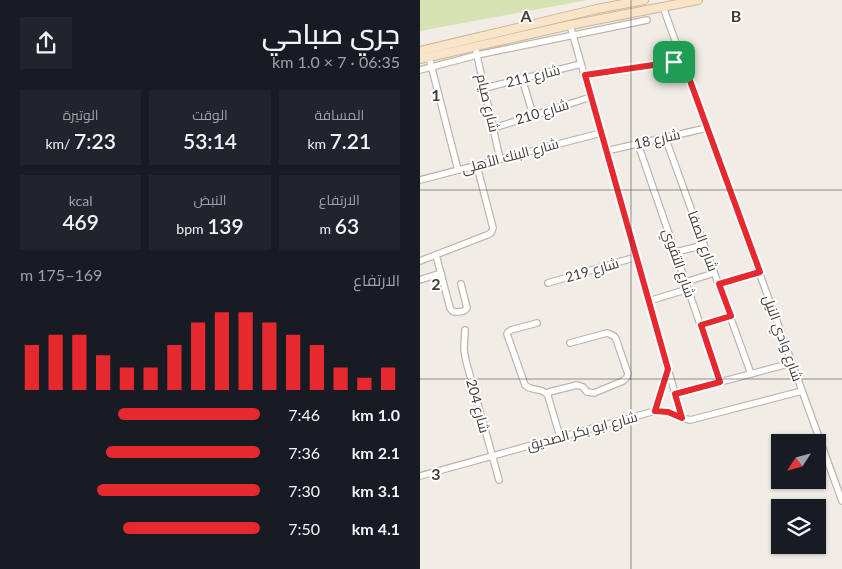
<!DOCTYPE html>
<html lang="ar">
<head>
<meta charset="utf-8">
<style>
  :root { --surface:#171b24; --page:#20242c; --text:#f1f3f6; --muted:#9ea1a6; --accent:#e6282f }
  body { margin:0; font-family:Lato,Cairo,sans-serif; background:var(--page); color:var(--text); direction:rtl; height:100vh; display:flex; flex-direction:column; font-size:19px; white-space:nowrap }
  * { box-sizing:border-box; margin:0 }
  p { font-size:16px; color:var(--muted) }
  .icon { flex:none; width:28px; height:28px; fill:none; stroke:currentColor; stroke-width:2; stroke-linecap:round; stroke-linejoin:round }
  .map { position:relative; flex:1; overflow:hidden; direction:ltr }
  .drawer { display:flex; flex-direction:column; background:var(--surface); width:420px }
  .drawer>* { flex:none }
  .needle { width:32px; rotate:234deg }
  .tools { position:absolute; left:351px; top:434px; display:grid; gap:10px }
  .tools a { display:grid; place-items:center; width:55px; height:55px; border-radius:0px; background:var(--surface); box-shadow:0 1px 4px #0004; font-size:25px }
  .pin { position:absolute; display:grid; place-items:center; width:42px; height:42px; color:#fff; margin:-21px; border-radius:10px; box-shadow:0 2px 8px #0006 }
  .round { display:grid; place-items:center; flex:none; width:52px; height:52px; border-radius:0px; background:var(--page) }
  .headline { display:flex; align-items:center; justify-content:space-between; height:85px; padding:0 20px }
  h1 { font-size:28px; font-weight:600; line-height:38px }
  .stats { display:grid; grid-template-columns:repeat(3,1fr); gap:8px; height:85px; padding:5px 20px }
  .stats div { display:grid; align-content:center; border-radius:0px; background:var(--page); text-align:center }
  .stats b { font-size:21px; font-weight:600 }
  .stats small { font-size:14px; font-weight:400 }
  .stats p { font-size:14px }
  .chart { height:140px; padding:10px 20px }
  .chart p { display:flex; justify-content:space-between }
  .chart svg { width:100%; height:90px; margin-top:5px; stroke:var(--accent); stroke-width:6 }
  ul { padding:0 20px; list-style:none; font-size:16px }
  li { display:grid; grid-template-columns:80px 60px 1fr; align-items:center; height:38px }
  li i { height:12px; border-radius:6px; background:var(--accent) }
  main { display:flex; flex:1; min-height:0 }
  .map>svg:first-child { display:block }
  .green { fill:#d6e2b2 }
  .lines { fill:none; stroke-linecap:round; stroke-linejoin:round }
  .minor-casing { stroke:#bfb5ad; stroke-width:8 }
  .secondary-casing { stroke:#cdb699; stroke-width:10 }
  .minor { stroke:#fff; stroke-width:5.5 }
  .secondary { stroke:#f9e4c8; stroke-width:8 }
  .route-casing { stroke:#fff; stroke-width:10 }
  .route { stroke:#e6282f; stroke-width:6 }
  .grid { fill:none; stroke:#443c36; stroke-width:1; stroke-opacity:0.55 }
  .labels { text-anchor:middle; stroke-width:4; stroke-linejoin:round; paint-order:stroke }
  .street-label { font-size:14px; fill:#443c36; stroke:#fff }
  .grid-label { font-size:16px; text-anchor:middle; font-weight:bold; fill:#443c36; stroke:#fff; stroke-width:4; stroke-linejoin:round; paint-order:stroke }
</style>
</head>
<body>
<main>
<div class="map">
<svg width="422" height="569" viewBox="0 0 422 569">
  <rect width="100%" height="100%" fill="#f1ece6"/>
  <polygon class="green" points="0,0 167,0 0,31"/>
  <g class="lines">
    <g class="minor-casing">
      <g id="minor">
        <polyline points="243,7 422,501"/>
        <polyline points="150,25 262,418"/>
        <polyline points="56,51 80,159"/>
        <polyline points="9,57 38,170"/>
        <polyline points="0,70 57,55 227,20"/>
        <polyline points="165,75 249,63 258,63 265,67"/>
        <polyline points="102,78 113,115"/>
        <polyline points="65,88 161,64"/>
        <polyline points="74,128 171,97"/>
        <polyline points="245,137 331,374"/>
        <polyline points="218,144 300,382"/>
        <polyline points="186,151 287,128"/>
        <polyline points="0,180 181,133"/>
        <polyline points="256,252 284,245"/>
        <path d="M16,255l14,53c3,6 8,4 14,3l3,-3 -6,-24"/>
        <polyline points="0,261 67,235 71,233 73,228 57,166"/>
        <polyline points="0,280 21,273"/>
        <polyline points="266,282 294,273"/>
        <polyline points="128,283 216,257"/>
        <polyline points="299,284 340,272"/>
        <polyline points="229,301 268,289"/>
        <path d="M117,323l-26,7 -3,2 -1,2 18,51c7,7 15,2 22,9"/>
        <polyline points="281,325 311,316"/>
        <polyline points="45,330 44,350 46,361 79,480"/>
        <polyline points="255,394 372,363"/>
        <polyline points="235,411 248,369"/>
        <polyline points="140,437 128,396 129,392 157,385 163,387 167,392 174,393 203,381 207,377 208,374 196,339 194,336 187,333 150,343"/>
        <polyline points="0,476 235,411 248,412 262,418 270,420 382,391"/>
      </g>
    </g>
    <g class="secondary-casing">
      <g id="secondary">
        <polyline points="0,51 177,9 224,0"/>
        <polyline points="0,59 150,25 278,0"/>
      </g>
    </g>
    <use href="#minor" class="minor"/>
    <use href="#secondary" class="secondary"/>
  </g>
  <g class="lines">
    <g class="route-casing">
      <polygon id="route" points="254,62 262,65 265,67 340,272 299,284 311,316 281,325 300,382 255,394 262,418 248,412 235,411 248,369 165,75"/>
    </g>
    <use href="#route" class="route"/>
  </g>
  <path class="grid" d="M211,0v569M0,190h422M0,379h422"/>
  <g class="labels">
    <g class="street-label">
      <text transform="translate(113 76) rotate(-14)" y="5">شارع 211</text>
      <text transform="translate(68 103) rotate(77)" y="5">شارع صيام</text>
      <text transform="translate(122 112) rotate(-17)" y="5">شارع 210</text>
      <text transform="translate(237 139) rotate(-13)" y="5">شارع 18</text>
      <text transform="translate(90 156) rotate(-15)" y="5">شارع البنك الأهلى</text>
      <text transform="translate(283 241) rotate(70)" y="5">شارع الصفا</text>
      <text transform="translate(259 263) rotate(71)" y="5">شارع التقوي</text>
      <text transform="translate(172 270) rotate(-16)" y="5">شارع 219</text>
      <text transform="translate(363 338) rotate(70)" y="5">شارع وادي النيل</text>
      <text transform="translate(58 406) rotate(75)" y="5">شارع 204</text>
      <text transform="translate(162 431) rotate(-15)" y="5">شارع ابو بكر الصديق</text>
    </g>
  </g>
  <g class="grid-label">
    <text x="106" y="22">A</text>
    <text x="316" y="22">B</text>
    <text x="16" y="101">1</text>
    <text x="16" y="290">2</text>
    <text x="16" y="480">3</text>
  </g>
</svg>
<div class="tools">
<a><svg class="needle" viewBox="-14 -14 28 28"><path d="M0-13l5 13h-10z" fill="#e53935"/><path d="M0 13l5-13h-10z" fill="#9ea1a6"/></svg></a>
<a><svg class="icon" aria-label="layers" viewBox="0 0 24 24"><path d="M12 4l9 5-9 5-9-5zM3 14l9 5 9-5"/></svg></a>
</div>
<div class="pin" style="left:254px;top:62px;background:#1e9e55"><svg class="icon" aria-label="arrive" viewBox="0 0 24 24"><path d="M6 21V4h12l-3 4 3 4H6"/></svg></div>
</div>
<section class="drawer">
<div class="headline"><div><h1>جري صباحي</h1><p>06:35 · 7 × 1.0 km</p></div><a class="round"><svg class="icon" aria-label="share" viewBox="0 0 24 24"><path d="M12 15V3M7 8l5-5 5 5M5 13v7h14v-7"/></svg></a></div>
<div class="stats">
<div><p>المسافة</p><b>7.21<small> km</small></b></div>
<div><p>الوقت</p><b>53:14</b></div>
<div><p>الوتيرة</p><b>7:23<small> /km</small></b></div>
</div>
<div class="stats">
<div><p>الارتفاع</p><b>63<small> m</small></b></div>
<div><p>النبض</p><b>139<small> bpm</small></b></div>
<div><p>kcal</p><b>469</b></div>
</div>
<div class="chart"><p><span>الارتفاع</span>169–175 m</p>
<svg viewBox="0 0 160 44" preserveAspectRatio="none"><path d="M5 44V22M15 44V17M25 44V17M35 44V27M45 44V33M55 44V33M65 44V22M75 44V11M85 44V6M95 44V6M105 44V11M115 44V17M125 44V22M135 44V33M145 44V38M155 44V33"/></svg>
</div>
<ul>
<li><b>1.0 km</b>7:46<i style="width:59%"></i></li>
<li><b>2.1 km</b>7:36<i style="width:64%"></i></li>
<li><b>3.1 km</b>7:30<i style="width:68%"></i></li>
<li><b>4.1 km</b>7:50<i style="width:57%"></i></li>
</ul>
</section>
</main>
</body>
</html>
